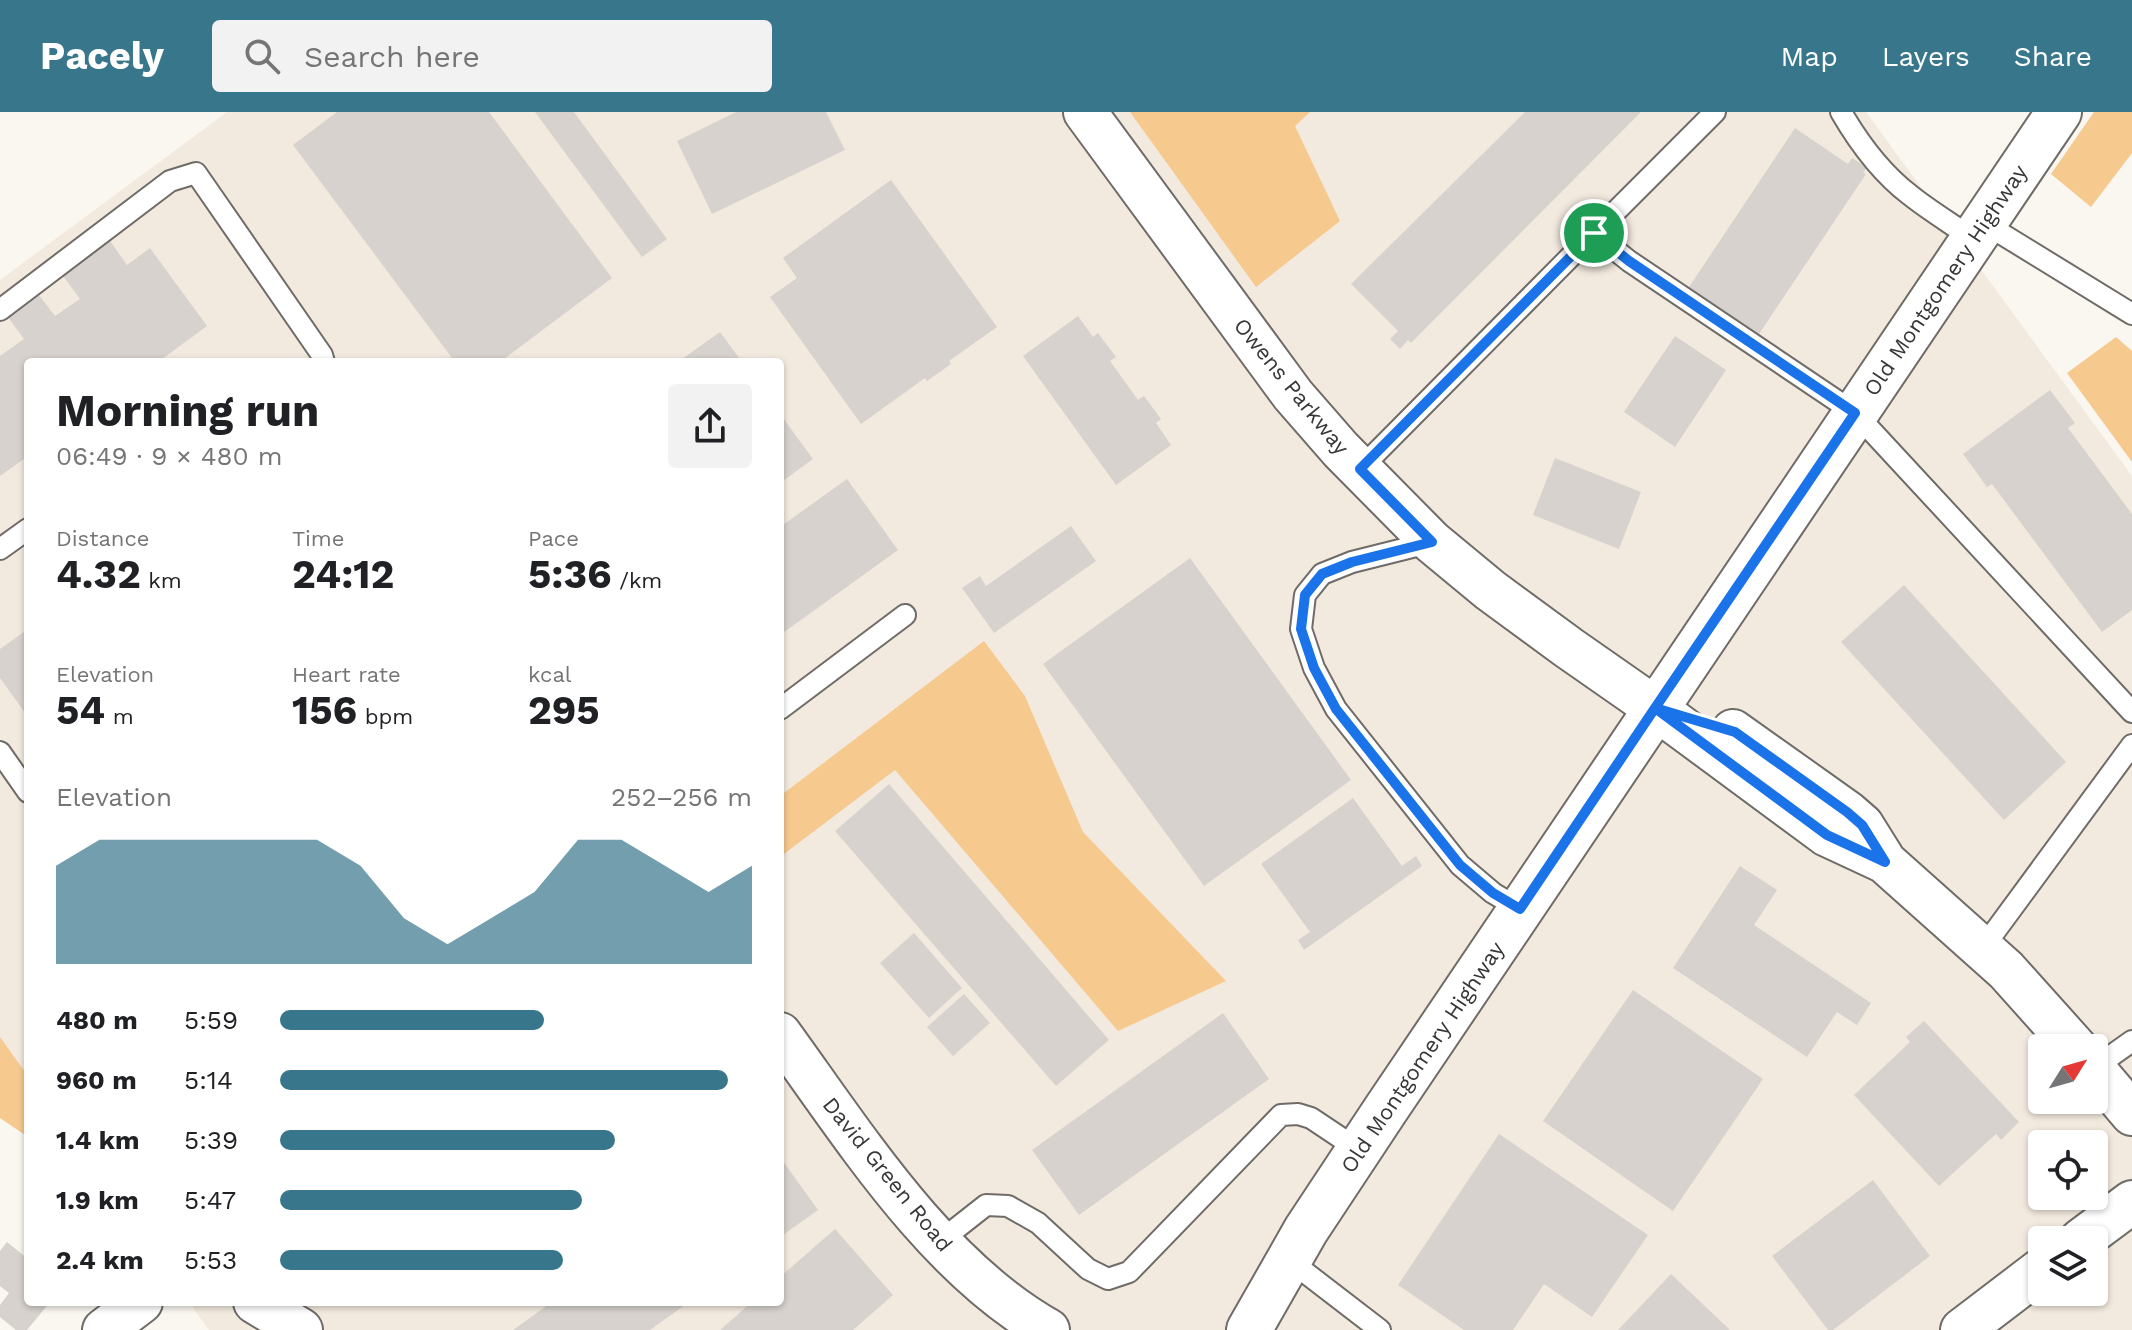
<!DOCTYPE html>
<html lang="en">
<head>
<meta charset="utf-8">
<style>
  :root { --surface:#fff; --page:#f2f2f2; --text:#202124; --muted:#757577; --accent:#37768b }
  body { margin:0; font-family:"Work Sans",sans-serif; background:var(--page); color:var(--text); height:100vh; display:flex; flex-direction:column; font-size:30px; white-space:nowrap }
  * { box-sizing:border-box; margin:0 }
  p { font-size:26px; color:var(--muted) }
  .icon { flex:none; width:44px; height:44px; fill:none; stroke:currentColor; stroke-width:2; stroke-linecap:round; stroke-linejoin:round }
  .map { position:relative; flex:1; overflow:hidden }
  .panel { position:absolute; left:24px; top:246px; width:760px; height:948px; display:flex; flex-direction:column; background:var(--surface); border-radius:8px; box-shadow:0 2px 6px #0004 }
  .panel>* { flex:none }
  .needle { width:52px; rotate:53deg }
  .controls { position:absolute; left:2028px; top:922px; display:grid; gap:16px }
  .controls a { display:grid; place-items:center; width:80px; height:80px; border-radius:8px; background:var(--surface); box-shadow:0 2px 6px #0004; font-size:40px }
  .pin { position:absolute; display:grid; place-items:center; width:68px; height:68px; color:#fff; margin:-34px; border:4px solid #fff; border-radius:50%; box-shadow:0 2px 8px #0007 }
  .round { display:grid; place-items:center; flex:none; width:84px; height:84px; border-radius:8px; background:var(--page) }
  .headline { display:flex; align-items:center; justify-content:space-between; height:136px; padding:0 32px }
  h1 { font-size:44px; font-weight:700; line-height:60px }
  .stats { display:grid; grid-template-columns:repeat(3,1fr); gap:12px; height:136px; padding:8px 32px }
  .stats div { display:grid; align-content:center }
  .stats b { font-size:40px; font-weight:700 }
  .stats small { font-size:22px; font-weight:400 }
  .stats p { font-size:22px }
  .chart { height:224px; padding:16px 32px }
  .chart p { display:flex; justify-content:space-between }
  .chart svg { width:100%; height:144px; margin-top:8px; fill:var(--accent); opacity:.7 }
  ul { padding:0 32px; list-style:none; font-size:26px }
  li { display:grid; grid-template-columns:128px 96px 1fr; align-items:center; height:60px }
  li i { height:20px; border-radius:10px; background:var(--accent) }
  header { display:flex; align-items:center; gap:48px; box-sizing:border-box; height:112px; padding:0 40px; background:var(--accent); color:#fff }
  header strong { font-size:38px }
  nav { display:flex; gap:44px; margin-inline-start:auto; font-size:28px }
  .search { width:560px; height:72px; background:var(--page); display:flex; align-items:center; gap:20px; box-sizing:border-box; padding:0 28px; border-radius:8px; color:var(--muted); font-size:30px }
  .map>svg:first-child { display:block }
  .built { fill:#f3eadf; fill-rule:evenodd }
  .green { fill:#f6c98e }
  .building { fill:#d7d2cd }
  .lines { fill:none; stroke-linecap:round; stroke-linejoin:round }
  .service-casing { stroke:#6f6b67; stroke-width:24 }
  .minor-casing { stroke:#6f6b67; stroke-width:46 }
  .tertiary-casing { stroke:#6f6b67; stroke-width:48 }
  .service { stroke:#fff; stroke-width:20 }
  .minor { stroke:#fff; stroke-width:42 }
  .tertiary { stroke:#fff; stroke-width:44 }
  .route-casing { stroke:#fff; stroke-width:16 }
  .route { stroke:#1a73e8; stroke-width:10 }
  .labels { text-anchor:middle; stroke-width:6; stroke-linejoin:round; paint-order:stroke }
  .street-label { font-size:22px; fill:#393735; stroke:#fff }
</style>
</head>
<body>
<header>
<strong>Pacely</strong>
<div class="search"><svg class="icon" aria-label="search" viewBox="0 0 24 24"><circle cx="10" cy="10" r="6"/><path d="M15 15l6 6"/></svg>Search here</div>
<nav><a>Map</a><a>Layers</a><a>Share</a></nav>
</header>
<div class="map">
<svg width="2132" height="1218" viewBox="0 0 2132 1218">
  <rect width="100%" height="100%" fill="#faf6f0"/>
  <path class="built" d="M227,0h1639l266,364v854h-1923l-20,-28h591v-940h-752v714l-28,-39v-757zM2042,936h52v52h-52zM2042,1032h52v52h-52zM2042,1128h52v52h-52z"/>
  <g class="green">
    <polygon points="1130,0 1310,0 1295,14 1340,109 1256,175"/>
    <polygon points="2094,0 2132,0 2132,41 2091,95 2051,62"/>
    <polygon points="2116,225 2132,239 2132,350 2067,261"/>
    <polygon points="984,529 1025,584 1083,720 1226,869 1118,919 895,658 780,745 780,684"/>
    <polygon points="0,925 28,964 28,1025 0,1006"/>
  </g>
  <g class="building">
    <polygon points="337,0 489,0 612,166 500,250 455,250 293,33"/>
    <polygon points="535,0 574,0 667,127 642,145"/>
    <polygon points="736,0 826,0 845,38 712,102 677,29"/>
    <polygon points="1525,0 1641,0 1411,231 1408,228 1400,237 1390,227 1398,219 1351,172"/>
    <polygon points="1795,16 1848,52 1852,46 1867,55 1863,61 1866,62 1759,222 1689,175"/>
    <polygon points="891,68 997,215 949,249 951,252 927,269 925,266 861,312 770,185 797,166 783,146"/>
    <polygon points="108,126 127,153 150,136 207,214 158,250 28,250 28,344 0,364 0,244 24,227 5,201 36,179 55,204 80,187 61,161"/>
    <polygon points="1078,204 1093,225 1098,221 1116,245 1110,249 1138,288 1144,284 1161,307 1156,311 1171,333 1116,373 1023,244"/>
    <polygon points="720,220 742,250 678,250"/>
    <polygon points="1675,224 1726,258 1675,335 1624,300"/>
    <polygon points="2050,278 2075,311 2068,316 2132,402 2132,498 2102,520 1992,372 1987,375 1963,342"/>
    <polygon points="780,302 813,347 780,371"/>
    <polygon points="1555,346 1641,380 1619,437 1533,403"/>
    <polygon points="847,367 898,438 780,523 780,415"/>
    <polygon points="1071,414 1096,449 994,521 962,476 980,464 986,474"/>
    <polygon points="1190,446 1351,668 1204,774 1043,552"/>
    <polygon points="1904,473 2066,650 2004,708 1841,530"/>
    <polygon points="28,517 28,605 0,566 0,537"/>
    <polygon points="889,672 1109,928 1056,974 835,719"/>
    <polygon points="1353,686 1402,754 1416,744 1422,754 1304,838 1298,828 1310,820 1261,752"/>
    <polygon points="1740,754 1777,778 1754,813 1871,891 1857,913 1837,900 1807,945 1673,856"/>
    <polygon points="914,821 962,876 929,906 880,851"/>
    <polygon points="1633,878 1763,967 1673,1099 1543,1009"/>
    <polygon points="964,882 990,911 953,944 927,915"/>
    <polygon points="1223,901 1269,967 1079,1103 1032,1038"/>
    <polygon points="1924,909 2019,1010 2001,1028 1996,1022 1939,1074 1854,983 1910,930 1906,925"/>
    <polygon points="1499,1022 1648,1123 1592,1205 1544,1172 1513,1218 1464,1218 1398,1173"/>
    <polygon points="780,1045 818,1098 780,1125"/>
    <polygon points="1873,1068 1930,1144 1833,1218 1828,1218 1772,1144"/>
    <polygon points="835,1117 893,1183 853,1218 720,1218 752,1190 780,1190 780,1165"/>
    <polygon points="7,1130 28,1147 28,1190 50,1190 27,1218 16,1218 0,1205 0,1193 9,1181 0,1174 0,1139"/>
    <polygon points="1671,1162 1730,1218 1618,1218"/>
    <polygon points="552,1190 689,1190 650,1218 513,1218"/>
  </g>
  <g class="lines">
    <g class="service-casing">
      <g id="service">
        <path d="M1841,0c18,31 40,61 69,83 20,16 42,29 63,44"/>
        <polyline points="1984,111 2132,202"/>
        <polyline points="1594,121 1715,0"/>
        <polyline points="0,198 170,69 196,61 322,243 324,250"/>
        <polyline points="1360,357 1594,121 1629,149 1855,301 2132,600"/>
        <polyline points="1432,430 1352,450 1322,462 1305,483 1301,517 1314,556 1336,597 1460,753 1493,781 1520,797"/>
        <polyline points="0,437 28,417"/>
        <polyline points="780,597 905,503"/>
        <polyline points="0,640 28,680"/>
        <polyline points="1982,837 2132,633"/>
        <polyline points="2094,956 2132,929"/>
        <polyline points="939,1130 986,1093 1008,1094 1038,1111 1088,1157 1108,1167 1129,1160 1281,1003 1298,1002 1311,1006 1359,1038"/>
        <polyline points="1289,1148 1380,1218"/>
      </g>
    </g>
    <g class="minor-casing">
      <g id="minor">
        <polyline points="1085,0 1293,283 1341,338 1432,430 1490,478 1569,536 1655,596 1827,723 1885,750 2006,858 2076,936"/>
        <polyline points="1733,619 1847,700 1862,713 1882,745"/>
        <path d="M780,922c74,102 156,233 268,296"/>
        <polyline points="2094,957 2132,1002"/>
        <polyline points="2081,1128 2132,1090"/>
        <polyline points="255,1190 301,1218"/>
        <polyline points="104,1218 141,1190"/>
        <polyline points="1962,1218 2042,1157"/>
      </g>
    </g>
    <g class="tertiary-casing">
      <polyline id="tertiary" points="1249,1218 1306,1118 1386,997 2059,0"/>
    </g>
    <use href="#service" class="service"/>
    <use href="#minor" class="minor"/>
    <use href="#tertiary" class="tertiary"/>
  </g>
  <g class="lines">
    <g class="route-casing">
      <polyline id="route" points="1594,121 1360,357 1432,430 1352,450 1322,462 1305,483 1301,517 1314,556 1336,597 1460,753 1493,781 1520,797 1655,596 1827,723 1885,750 1862,713 1847,700 1735,620 1655,596 1855,301 1629,149 1594,121"/>
    </g>
    <use href="#route" class="route"/>
  </g>
  <g class="labels">
    <g class="street-label">
      <text transform="translate(1945 168) rotate(-56)" y="8">Old Montgomery Highway</text>
      <text transform="translate(1292 274) rotate(51)" y="8">Owens Parkway</text>
      <text transform="translate(1422 945) rotate(-56)" y="8">Old Montgomery Highway</text>
      <text transform="translate(888 1062) rotate(51)" y="8">David Green Road</text>
    </g>
  </g>
</svg>
<div class="controls">
<a><svg class="needle" viewBox="-14 -14 28 28"><path d="M0-13l5 13h-10z" fill="#e53935"/><path d="M0 13l5-13h-10z" fill="#757577"/></svg></a>
<a><svg class="icon" aria-label="locate" viewBox="0 0 24 24"><circle cx="12" cy="12" r="6"/><path d="M12 2v4M12 18v4M2 12h4M18 12h4"/></svg></a>
<a><svg class="icon" aria-label="layers" viewBox="0 0 24 24"><path d="M12 4l9 5-9 5-9-5zM3 14l9 5 9-5"/></svg></a>
</div>
<div class="pin" style="left:1594px;top:121px;background:#1e9e55"><svg class="icon" aria-label="arrive" viewBox="0 0 24 24"><path d="M6 21V4h12l-3 4 3 4H6"/></svg></div>
<section class="panel">
<div class="headline"><div><h1>Morning run</h1><p>06:49 · 9 × 480 m</p></div><a class="round"><svg class="icon" aria-label="share" viewBox="0 0 24 24"><path d="M12 15V3M7 8l5-5 5 5M5 13v7h14v-7"/></svg></a></div>
<div class="stats">
<div><p>Distance</p><b>4.32<small> km</small></b></div>
<div><p>Time</p><b>24:12</b></div>
<div><p>Pace</p><b>5:36<small> /km</small></b></div>
</div>
<div class="stats">
<div><p>Elevation</p><b>54<small> m</small></b></div>
<div><p>Heart rate</p><b>156<small> bpm</small></b></div>
<div><p>kcal</p><b>295</b></div>
</div>
<div class="chart"><p><span>Elevation</span>252–256 m</p>
<svg viewBox="0 0 160 44" preserveAspectRatio="none"><path d="M0 44V14L10 6L20 6L30 6L40 6L50 6L60 6L70 14L80 30L90 38L100 30L110 22L120 6L130 6L140 14L150 22L160 14V44z"/></svg>
</div>
<ul>
<li><b>480 m</b>5:59<i style="width:56%"></i></li>
<li><b>960 m</b>5:14<i style="width:95%"></i></li>
<li><b>1.4 km</b>5:39<i style="width:71%"></i></li>
<li><b>1.9 km</b>5:47<i style="width:64%"></i></li>
<li><b>2.4 km</b>5:53<i style="width:60%"></i></li>
</ul>
</section>
</div>
</body>
</html>
